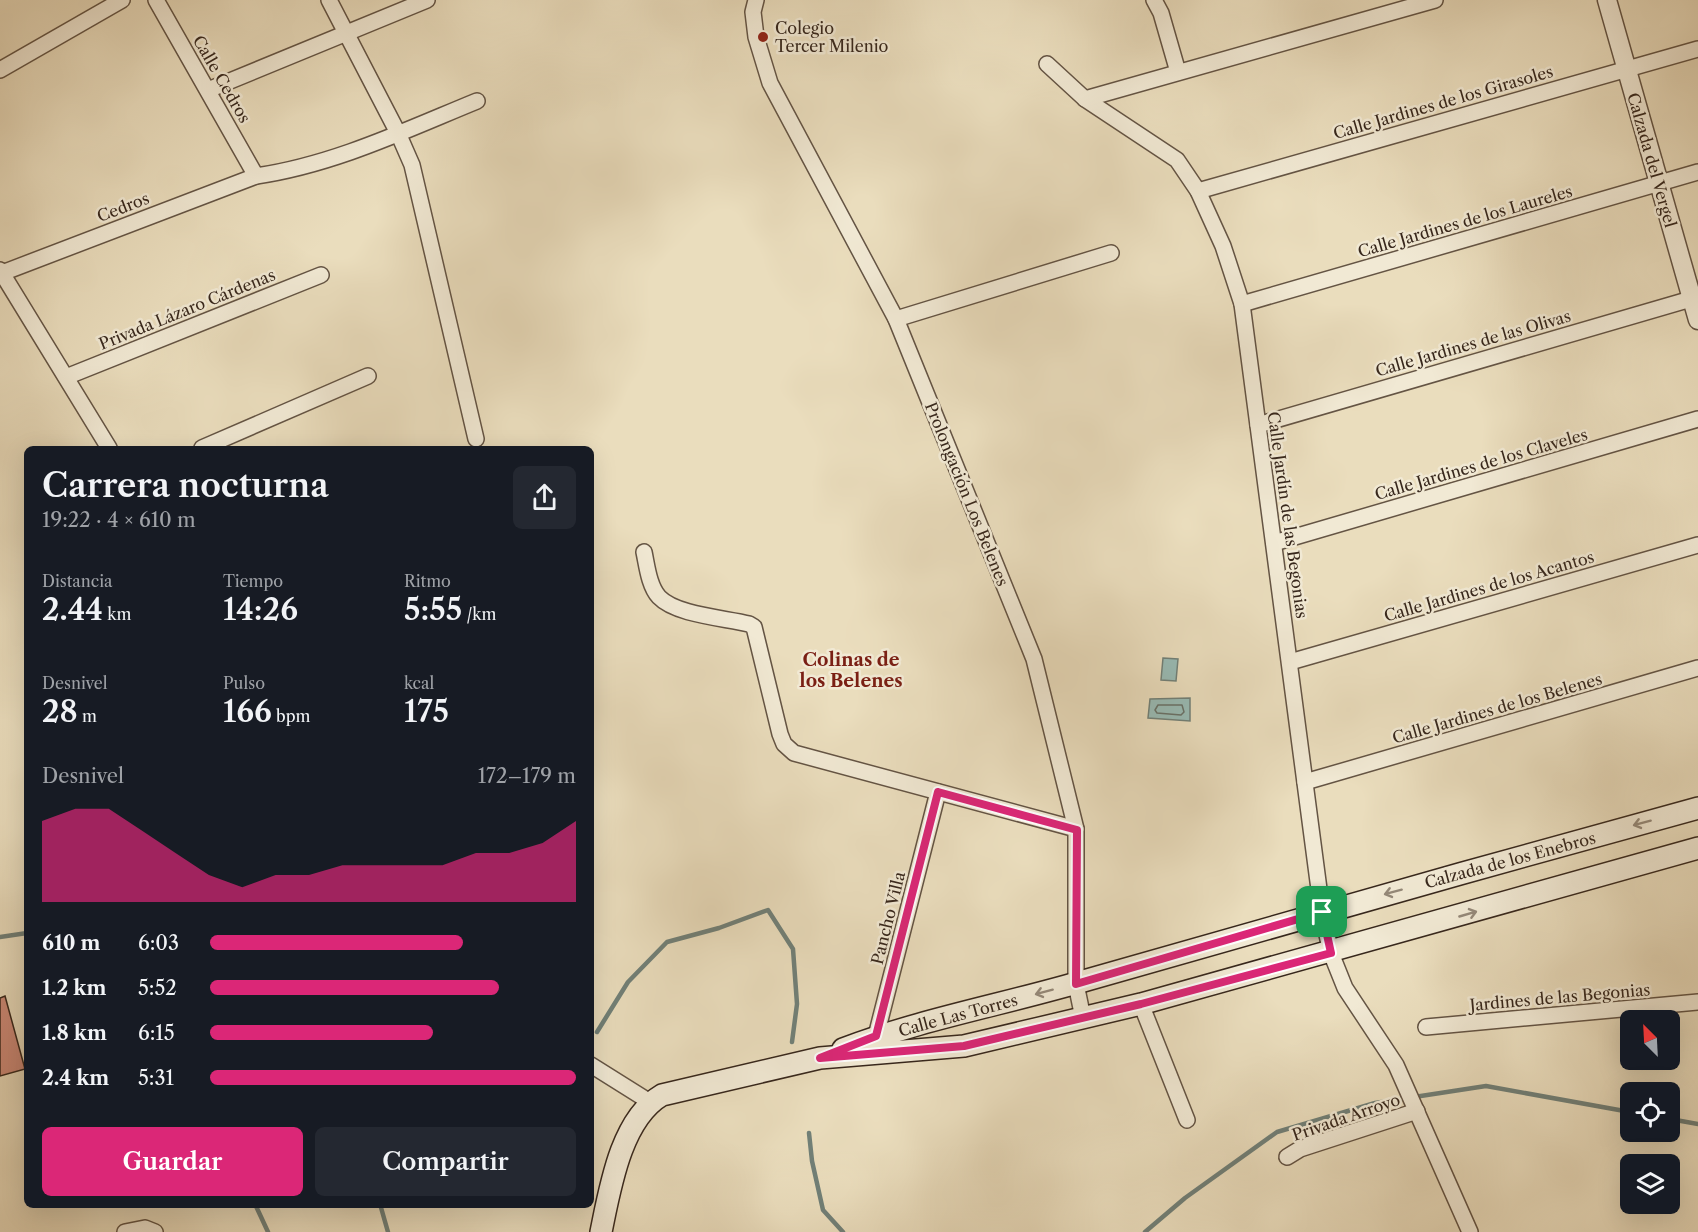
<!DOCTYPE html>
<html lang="es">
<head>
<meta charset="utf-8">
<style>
  :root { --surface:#171b24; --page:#242831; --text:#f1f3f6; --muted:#9ea1a6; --accent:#db2777 }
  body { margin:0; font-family:"Libre Caslon Text",serif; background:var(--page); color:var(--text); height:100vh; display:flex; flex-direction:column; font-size:22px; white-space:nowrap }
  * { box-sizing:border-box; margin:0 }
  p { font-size:20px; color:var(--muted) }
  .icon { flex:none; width:33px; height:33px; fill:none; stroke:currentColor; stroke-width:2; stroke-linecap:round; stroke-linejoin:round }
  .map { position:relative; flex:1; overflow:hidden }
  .sheet { position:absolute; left:24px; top:446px; width:570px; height:762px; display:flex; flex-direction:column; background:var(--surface); border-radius:9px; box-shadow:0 6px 24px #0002 }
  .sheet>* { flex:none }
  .needle { width:39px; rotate:336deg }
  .tools { position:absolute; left:1620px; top:1010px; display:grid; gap:12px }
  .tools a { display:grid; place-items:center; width:60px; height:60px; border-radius:9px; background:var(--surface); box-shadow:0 6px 24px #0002; font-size:30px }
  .pin { position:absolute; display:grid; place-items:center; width:51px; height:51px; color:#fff; margin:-26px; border-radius:12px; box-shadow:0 3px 9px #0006 }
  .round { display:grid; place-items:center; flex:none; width:63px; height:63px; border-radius:9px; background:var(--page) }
  .summary { display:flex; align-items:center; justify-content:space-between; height:102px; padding:0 18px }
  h1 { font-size:33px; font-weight:600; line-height:45px }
  .stats { display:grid; grid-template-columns:repeat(3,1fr); gap:9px; height:102px; padding:6px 18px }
  .stats div { display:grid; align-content:center }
  .stats b { font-size:30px; font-weight:600 }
  .stats small { font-size:16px; font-weight:400 }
  .stats p { font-size:16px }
  .chart { height:168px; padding:12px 18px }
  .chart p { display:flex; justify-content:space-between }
  .chart svg { width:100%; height:108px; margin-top:6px; fill:var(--accent); opacity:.7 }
  .cta { display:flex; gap:12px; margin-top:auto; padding:12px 18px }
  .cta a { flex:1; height:69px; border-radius:9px; background:var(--accent); color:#fff; font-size:24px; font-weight:600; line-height:69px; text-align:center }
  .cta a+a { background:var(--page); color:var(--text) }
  ul { padding:0 18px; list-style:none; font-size:20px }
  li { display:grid; grid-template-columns:96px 72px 1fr; align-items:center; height:45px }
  li i { height:15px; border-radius:8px; background:var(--accent) }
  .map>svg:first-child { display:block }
  .water { fill:#98bbb5; stroke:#718078; stroke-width:1.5 }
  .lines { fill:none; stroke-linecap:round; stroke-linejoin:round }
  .shore { stroke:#687168; stroke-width:1.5 }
  .stream { stroke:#718078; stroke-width:4.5 }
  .building { fill:#ce8b7a; stroke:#37271c; stroke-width:1.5 }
  .minor-casing { stroke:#645444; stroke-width:18 }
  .tertiary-casing { stroke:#645444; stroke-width:21 }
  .secondary-casing { stroke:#37271c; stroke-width:24 }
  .minor { stroke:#f1e9d4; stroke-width:15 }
  .tertiary { stroke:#f1e9d4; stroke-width:18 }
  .secondary { stroke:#f1e9d4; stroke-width:21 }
  .oneway { stroke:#948878 }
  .route-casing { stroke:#fff; stroke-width:12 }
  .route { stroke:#db2777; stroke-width:8 }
  .poi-dot { fill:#8f2418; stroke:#f1e9d4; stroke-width:2 }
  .labels { text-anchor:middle; stroke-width:5; stroke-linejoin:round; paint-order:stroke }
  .poi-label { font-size:16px; fill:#37271c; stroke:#f1e9d4; text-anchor:start }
  .street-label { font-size:16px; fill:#37271c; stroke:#f1e9d4 }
  .neighbourhood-label { font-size:18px; font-weight:bold; fill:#7a1f14; stroke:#f1e9d4 }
</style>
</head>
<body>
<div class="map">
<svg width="1698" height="1232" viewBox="0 0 1698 1232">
  <rect width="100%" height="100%" fill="#eaddbd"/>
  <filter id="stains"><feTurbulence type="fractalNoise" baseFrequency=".00333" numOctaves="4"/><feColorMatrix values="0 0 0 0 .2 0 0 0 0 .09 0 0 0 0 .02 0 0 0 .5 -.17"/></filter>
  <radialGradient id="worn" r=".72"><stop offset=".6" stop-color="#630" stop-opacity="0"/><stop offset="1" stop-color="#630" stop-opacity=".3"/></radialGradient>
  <g class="water">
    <polygon points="1163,658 1178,659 1176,681 1161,680"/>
    <polygon points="1190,698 1190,721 1148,718 1150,699"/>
  </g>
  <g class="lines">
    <polygon class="shore" points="1158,705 1182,705 1184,712 1181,715 1157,713 1155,710"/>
    <g class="stream">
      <polyline points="0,937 27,933"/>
      <polyline points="597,1032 628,982 667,942 719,928 768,910 793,949 797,1004 792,1042"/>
      <polyline points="1670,1119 1698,1124"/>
      <polyline points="809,1133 812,1161 823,1210 843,1232"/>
      <polyline points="255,1204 268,1232"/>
      <polyline points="380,1204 388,1232"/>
      <polyline points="1145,1232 1185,1198 1277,1132 1375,1103 1486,1086 1630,1112"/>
    </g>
  </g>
  <polygon class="building" points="5,996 25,1069 0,1076 0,998"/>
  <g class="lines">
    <g class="minor-casing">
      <g id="minor">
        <polyline points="156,0 256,176"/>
        <polyline points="329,0 398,133 412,165 476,439"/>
        <polyline points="756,0 753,12 756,37 770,83 896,319 1034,659 1076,829 1076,984 1083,1018"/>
        <polyline points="1154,0 1161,13 1178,72"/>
        <polyline points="1047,64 1085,99 1177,160 1198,191 1223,246 1242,304 1322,912 1331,953 1345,988 1396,1065 1470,1232"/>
        <polyline points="0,70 122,0"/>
        <polyline points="208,90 427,0"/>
        <polyline points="1085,99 1435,0"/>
        <polyline points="1198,191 1698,49"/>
        <polyline points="0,270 109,448"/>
        <path d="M2,273l254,-97c77,-11 150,-46 221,-75"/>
        <polyline points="1242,304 1698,172"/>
        <polyline points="896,319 1111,253"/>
        <polyline points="66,377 321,275"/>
        <polyline points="1258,425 1698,297"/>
        <polyline points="202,448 368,376"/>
        <polyline points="1274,543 1698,419"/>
        <path d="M644,552c3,14 5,34 15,45 17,18 66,21 90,27l5,3 26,107 4,10 10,9 282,76"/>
        <polyline points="1290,662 1698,545"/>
        <polyline points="1305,782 1698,668"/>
        <polyline points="1141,1004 1187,1120"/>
        <polyline points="1426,1027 1698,1002"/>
        <polyline points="877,1044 876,1036 938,792"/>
        <polyline points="591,1065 650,1102"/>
        <polyline points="1287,1157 1300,1149 1417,1111"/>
        <polyline points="125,1232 145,1228 155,1232"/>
      </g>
    </g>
    <g class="tertiary-casing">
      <polyline id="tertiary" points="1607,0 1698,320"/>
    </g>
    <g class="secondary-casing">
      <g id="secondary">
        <path d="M843,1049c79,-30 163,-45 244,-69 203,-59 407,-116 611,-172"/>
        <path d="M601,1232c9,-44 20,-113 61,-137l158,-37 144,-12 177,-42 557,-156"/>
      </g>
    </g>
    <use href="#minor" class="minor"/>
    <use href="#tertiary" class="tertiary"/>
    <use href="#secondary" class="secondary"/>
  </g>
  <defs><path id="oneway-shaft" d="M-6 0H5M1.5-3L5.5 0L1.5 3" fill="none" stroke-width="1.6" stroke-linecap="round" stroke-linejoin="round" transform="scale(1.5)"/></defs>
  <g class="oneway">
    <use href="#oneway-shaft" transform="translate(1642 823) rotate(165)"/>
    <use href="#oneway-shaft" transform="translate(1393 892) rotate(165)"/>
    <use href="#oneway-shaft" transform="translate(1468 914) rotate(-16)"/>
    <use href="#oneway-shaft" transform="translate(1044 992) rotate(165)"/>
  </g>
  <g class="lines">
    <g class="route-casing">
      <polygon id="route" points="938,792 1077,830 1076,984 1322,912 1331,953 1141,1004 964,1046 820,1058 876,1036"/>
    </g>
    <use href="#route" class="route"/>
  </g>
  <circle class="poi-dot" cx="763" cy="37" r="6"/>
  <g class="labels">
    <g class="poi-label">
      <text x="775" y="34">Colegio<tspan x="775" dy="18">Tercer Milenio</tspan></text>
    </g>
    <g class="street-label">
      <text transform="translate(222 79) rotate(60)" y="6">Calle Cedros</text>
      <text transform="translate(1443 102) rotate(-16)" y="6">Calle Jardines de los Girasoles</text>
      <text transform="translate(1652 160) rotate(74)" y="6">Calzada del Vergel</text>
      <text transform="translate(123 207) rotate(-21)" y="6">Cedros</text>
      <text transform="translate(1465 221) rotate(-16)" y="6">Calle Jardines de los Laureles</text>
      <text transform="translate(187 309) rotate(-22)" y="6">Privada Lázaro Cárdenas</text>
      <text transform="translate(1473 343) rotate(-16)" y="6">Calle Jardines de las Olivas</text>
      <text transform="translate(1481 464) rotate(-16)" y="6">Calle Jardines de los Claveles</text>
      <text transform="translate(967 494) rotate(68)" y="6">Prolongación Los Belenes</text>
      <text transform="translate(1288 515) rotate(82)" y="6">Calle Jardín de las Begonias</text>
      <text transform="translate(1489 586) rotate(-16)" y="6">Calle Jardines de los Acantos</text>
      <text transform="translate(1497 708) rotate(-16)" y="6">Calle Jardines de los Belenes</text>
      <text transform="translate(1510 860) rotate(-15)" y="6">Calzada de los Enebros</text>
      <text transform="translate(888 918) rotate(-76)" y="6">Pancho Villa</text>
      <text transform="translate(1560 997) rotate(-5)" y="6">Jardines de las Begonias</text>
      <text transform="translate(958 1015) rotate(-15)" y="6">Calle Las Torres</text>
      <text transform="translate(1346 1117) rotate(-19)" y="6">Privada Arroyo</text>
    </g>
    <g class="neighbourhood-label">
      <text x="851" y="666">Colinas de<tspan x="851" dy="21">los Belenes</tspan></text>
    </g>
  </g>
  <rect width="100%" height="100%" filter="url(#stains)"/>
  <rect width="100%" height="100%" fill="url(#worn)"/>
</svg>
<div class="tools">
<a><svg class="needle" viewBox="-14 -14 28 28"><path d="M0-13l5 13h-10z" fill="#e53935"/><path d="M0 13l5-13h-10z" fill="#9ea1a6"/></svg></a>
<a><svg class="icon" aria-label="locate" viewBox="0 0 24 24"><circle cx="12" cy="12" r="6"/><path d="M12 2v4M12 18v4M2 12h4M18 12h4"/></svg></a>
<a><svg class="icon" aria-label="layers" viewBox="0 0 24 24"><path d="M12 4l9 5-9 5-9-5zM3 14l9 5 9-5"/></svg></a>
</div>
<div class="pin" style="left:1322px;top:912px;background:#1e9e55"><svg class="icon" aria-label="arrive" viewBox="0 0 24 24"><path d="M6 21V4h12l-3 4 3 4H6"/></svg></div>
<section class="sheet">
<div class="summary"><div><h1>Carrera nocturna</h1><p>19:22 · 4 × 610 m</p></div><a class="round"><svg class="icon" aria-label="share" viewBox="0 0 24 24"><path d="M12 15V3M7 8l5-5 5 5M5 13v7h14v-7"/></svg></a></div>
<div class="stats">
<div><p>Distancia</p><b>2.44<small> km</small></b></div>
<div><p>Tiempo</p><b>14:26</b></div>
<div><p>Ritmo</p><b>5:55<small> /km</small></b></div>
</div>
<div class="stats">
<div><p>Desnivel</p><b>28<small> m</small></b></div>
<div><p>Pulso</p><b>166<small> bpm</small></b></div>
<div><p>kcal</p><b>175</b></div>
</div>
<div class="chart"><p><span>Desnivel</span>172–179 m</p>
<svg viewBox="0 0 160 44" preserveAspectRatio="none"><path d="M0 44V11L10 6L20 6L30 15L40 24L50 33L60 38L70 33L80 33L90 29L100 29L110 29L120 29L130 24L140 24L150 20L160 11V44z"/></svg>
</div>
<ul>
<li><b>610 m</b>6:03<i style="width:69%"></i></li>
<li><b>1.2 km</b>5:52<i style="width:79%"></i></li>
<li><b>1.8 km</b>6:15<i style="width:61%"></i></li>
<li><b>2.4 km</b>5:31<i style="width:100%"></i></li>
</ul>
<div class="cta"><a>Guardar</a><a>Compartir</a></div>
</section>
</div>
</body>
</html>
